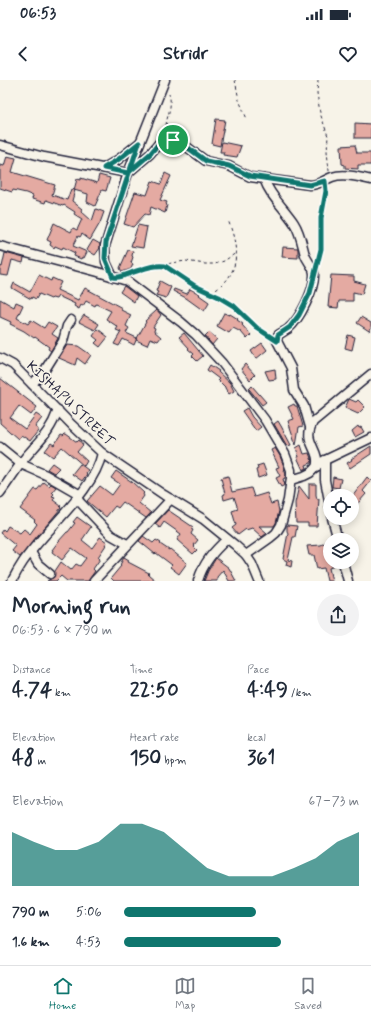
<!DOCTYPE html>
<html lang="en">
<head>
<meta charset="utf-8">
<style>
  :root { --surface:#fff; --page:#f2f2f3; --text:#1f2937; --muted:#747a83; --line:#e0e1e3; --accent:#0f766e }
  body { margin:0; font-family:Mynerve,sans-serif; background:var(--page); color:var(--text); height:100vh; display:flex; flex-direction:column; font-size:15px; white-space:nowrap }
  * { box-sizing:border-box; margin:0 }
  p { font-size:13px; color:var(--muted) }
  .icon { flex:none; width:22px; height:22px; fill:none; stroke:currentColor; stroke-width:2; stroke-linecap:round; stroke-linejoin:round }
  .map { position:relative; height:501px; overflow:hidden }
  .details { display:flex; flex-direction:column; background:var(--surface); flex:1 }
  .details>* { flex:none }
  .tools { position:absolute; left:323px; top:409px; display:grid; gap:8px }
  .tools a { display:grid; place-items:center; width:36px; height:36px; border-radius:50%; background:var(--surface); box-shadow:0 2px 10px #0003; font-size:20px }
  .pin { position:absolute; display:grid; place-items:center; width:34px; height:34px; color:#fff; margin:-17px; border:2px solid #fff; border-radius:50%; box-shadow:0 1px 4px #0007 }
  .round { display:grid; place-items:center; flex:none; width:42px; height:42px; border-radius:21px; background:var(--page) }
  .summary { display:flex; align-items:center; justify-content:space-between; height:68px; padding:0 12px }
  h1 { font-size:22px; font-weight:700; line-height:30px }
  .figures { display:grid; grid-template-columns:repeat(3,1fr); gap:6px; height:68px; padding:4px 12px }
  .figures div { display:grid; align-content:center }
  .figures b { font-size:20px; font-weight:700 }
  .figures small { font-size:11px; font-weight:400 }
  .figures p { font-size:11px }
  .chart { height:112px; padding:8px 12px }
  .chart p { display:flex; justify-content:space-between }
  .chart svg { width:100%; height:72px; margin-top:4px; fill:var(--accent); opacity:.7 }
  ul { padding:0 12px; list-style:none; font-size:13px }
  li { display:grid; grid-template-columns:64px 48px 1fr; align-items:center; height:30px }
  li i { height:10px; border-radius:5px; background:var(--accent) }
  .status { display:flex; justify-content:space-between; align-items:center; height:28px; padding:0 20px; background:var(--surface); direction:ltr }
  .status svg { height:11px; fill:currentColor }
  header { display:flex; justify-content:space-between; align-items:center; height:52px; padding:0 12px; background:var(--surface); font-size:18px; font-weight:700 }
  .dock { display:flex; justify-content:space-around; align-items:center; height:56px; border-top:1px solid var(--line); background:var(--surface); font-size:11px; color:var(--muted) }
  .dock a { display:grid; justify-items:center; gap:2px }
  .dock .current { color:var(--accent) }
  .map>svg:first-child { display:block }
  .building { fill:#e4aaa2; stroke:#22223b }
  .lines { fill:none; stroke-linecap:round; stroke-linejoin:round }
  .street-casing { stroke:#22223b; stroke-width:11 }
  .path { stroke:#22223b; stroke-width:1; stroke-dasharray:3 3; stroke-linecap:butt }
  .street { stroke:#f7f3e8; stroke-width:8 }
  .route-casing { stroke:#fff; stroke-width:8 }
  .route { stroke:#0f766e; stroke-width:5 }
  .labels { text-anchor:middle; stroke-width:3.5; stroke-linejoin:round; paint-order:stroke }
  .street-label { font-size:14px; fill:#22223b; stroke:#f7f3e8 }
</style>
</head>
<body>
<div class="status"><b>06:53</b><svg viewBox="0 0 49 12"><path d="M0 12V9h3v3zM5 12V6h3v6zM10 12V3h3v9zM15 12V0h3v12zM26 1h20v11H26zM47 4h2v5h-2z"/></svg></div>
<header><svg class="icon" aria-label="back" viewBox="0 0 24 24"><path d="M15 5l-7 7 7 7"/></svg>Stridr<svg class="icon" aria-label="heart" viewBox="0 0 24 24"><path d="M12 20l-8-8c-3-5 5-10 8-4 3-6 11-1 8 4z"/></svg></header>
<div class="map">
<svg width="371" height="501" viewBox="0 0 371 501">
  <rect width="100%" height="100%" fill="#f7f3e8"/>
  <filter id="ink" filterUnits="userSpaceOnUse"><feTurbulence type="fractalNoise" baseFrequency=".025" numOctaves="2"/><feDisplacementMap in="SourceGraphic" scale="8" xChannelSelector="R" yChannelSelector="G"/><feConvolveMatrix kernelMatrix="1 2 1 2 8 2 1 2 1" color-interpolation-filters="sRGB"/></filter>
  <g filter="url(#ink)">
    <g class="building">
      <polygon points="216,39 225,40 220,66 212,64"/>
      <polygon points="355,43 371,44 371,58 355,58"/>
      <polygon points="222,62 241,66 237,77 223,75 224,72 220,72"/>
      <polygon points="355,65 357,73 371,73 371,85 358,85 358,89 345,88 345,85 342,84 341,66"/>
      <polygon points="7,76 16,78 12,92 55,105 52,115 67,120 71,109 75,110 72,121 82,129 81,131 92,141 96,129 104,132 100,143 90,160 82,154 80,157 78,156 73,166 87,172 84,178 82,177 81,179 74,176 75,173 63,167 62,169 55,166 54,168 50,165 51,162 47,160 54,143 71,152 73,148 77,150 82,139 74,134 75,132 64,125 63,126 46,120 45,123 32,119 33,116 26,113 13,110 12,112 0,108 0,85 4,86"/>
      <polygon points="165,93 171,96 160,120 167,122 166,124 167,125 165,133 151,127 149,135 145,134 133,147 124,144 135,112 147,115 152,101 161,104"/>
      <polygon points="99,95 110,98 106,111 102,110 95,126 87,122 88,114 74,110 77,99 81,100 81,98 97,103"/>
      <polygon points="138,145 147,147 143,168 131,166"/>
      <polygon points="93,160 100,164 100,168 95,175 87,170"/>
      <polygon points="283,167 298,168 298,178 282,177"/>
      <polygon points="128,170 133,171 132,176 133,177 131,183 133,184 131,189 122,192 120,188"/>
      <polygon points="5,173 24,178 23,183 12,180 8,196 0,195 0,186 2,187"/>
      <polygon points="39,195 51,201 52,198 61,202 57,210 78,220 85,208 122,228 121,230 131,235 126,246 129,248 126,253 137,258 134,265 123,259 119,266 114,264 121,252 116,250 118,247 106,239 111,231 96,224 95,226 86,221 83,226 81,225 79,229 74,226 75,224 58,216 56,219 52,218 51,219 39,214 36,219 32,217 31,219 12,208 14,203 30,212"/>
      <polygon points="331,195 354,196 354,201 365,204 362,214 353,212 353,221 339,221 338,228 328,227"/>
      <polygon points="160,201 171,207 166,218 156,215 158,212 156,211"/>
      <polygon points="124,206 137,216 134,222 120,212"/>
      <polygon points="174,209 187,214 190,209 200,214 199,215 209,222 208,225 204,231 186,218 173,211"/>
      <polygon points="0,219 14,227 16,222 23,225 17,238 28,244 31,240 44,248 48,242 57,247 52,254 58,258 51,271 48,269 49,267 35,257 34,258 24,251 10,244 11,242 0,237"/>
      <polygon points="157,230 161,235 153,247 155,248 154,251 161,257 158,261 150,258 147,265 136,260 146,242 145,241"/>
      <polygon points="224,233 229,235 230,234 238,239 237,240 243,244 242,245 251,255 247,259 241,252 233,248 229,253 217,246"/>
      <polygon points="84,235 99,244 95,250 79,242"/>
      <polygon points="361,237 371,243 371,248 369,251 357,243"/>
      <polygon points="98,249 108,257 100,267 95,263 98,260 93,256"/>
      <polygon points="209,252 217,259 212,265 205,256"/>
      <polygon points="184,253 203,276 197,281 192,276 194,274 188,269 189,268 179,257"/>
      <polygon points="348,255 355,257 352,270 345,268"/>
      <polygon points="262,263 267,270 256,279 251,271"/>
      <polygon points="67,265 78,266 91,275 85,284 77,278 75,285 59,278"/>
      <polygon points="245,284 255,295 250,300 241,289"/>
      <polygon points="210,285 219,291 218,292 230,303 234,311 229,314 225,308 225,307 218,300 219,299 207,290"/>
      <polygon points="275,289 276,299 269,300 265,291"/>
      <polygon points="0,298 37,327 31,335 19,326 10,338 25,349 36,334 42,338 35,347 38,349 38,351 30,361 21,355 18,359 0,343"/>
      <polygon points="252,306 266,322 262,325 249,309"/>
      <polygon points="349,319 356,322 358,320 365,327 358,334 345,328"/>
      <polygon points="294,324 295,326 297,326 303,346 299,347 296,365 288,341 294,339 288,327"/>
      <polygon points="247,328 252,337 261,347 256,351 242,331"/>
      <polygon points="278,341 281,346 291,365 287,366 274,344"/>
      <polygon points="358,346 359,348 361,347 364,352 355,357 352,351"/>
      <polygon points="65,354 66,354 77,362 79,360 83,365 77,372 87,381 84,386 62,367 53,377 45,371 51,363 54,365 61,355 63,356"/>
      <polygon points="301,365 304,374 309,373 312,381 311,383 306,385 307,388 303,390 297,377 299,377 296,368"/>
      <polygon points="371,366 371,374 350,388 347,383 352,380 351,379"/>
      <polygon points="275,368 280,376 285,389 284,390 286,394 285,398 283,399 285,405 281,407 276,398 280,396 276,388 279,387 271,370"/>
      <polygon points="52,383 59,388 54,393 47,389"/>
      <polygon points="80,384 88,390 86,393 87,394 82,401 72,394"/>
      <polygon points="263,384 267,395 258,398 256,390 258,389 257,386"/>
      <polygon points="116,391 132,402 144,413 143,414 144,416 139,423 151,433 146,438 123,422 118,428 115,426 106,437 87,421 100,406 112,415 120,404 111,398"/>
      <polygon points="228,396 232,412 251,408 254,417 267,413 271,424 277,422 279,431 276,443 274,446 259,446 267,453 262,457 252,448 246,450 246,449 238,455 232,448 236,445 232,431 238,429 234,417 224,420 223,415 225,414 221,398"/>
      <polygon points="333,397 341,399 339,408 332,407"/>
      <polygon points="367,397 371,401 363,411 366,414 352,430 352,417"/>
      <polygon points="44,402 49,406 51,404 56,407 52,412 54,414 52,416 55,417 53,420 61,426 60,427 61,428 20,477 12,471 16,466 0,453 3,449 5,451 8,446 20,453 24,449 30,454 37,444 34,441 35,440 20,429 35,409 37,410"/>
      <polygon points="309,404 316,404 316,415 317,419 319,419 317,446 308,446 308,443 296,443 295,423 299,406 309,419"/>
      <polygon points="168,430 193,447 191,449 193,450 191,454 198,460 194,465 195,466 194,467 197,470 193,474 177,460 181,454 164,442 160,448 155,444"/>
      <polygon points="77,437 91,447 82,460 92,468 100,457 107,462 105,465 106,465 98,477 100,479 93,489 95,491 88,501 67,501 61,496 56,501 47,501 54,497 55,491 61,482 71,490 76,484 80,486 86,478 72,468 62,480 52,472 53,470 52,470 58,462 67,452 68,452 75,443 73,442"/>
      <polygon points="287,445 297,446 295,457 293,457 288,480 292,481 291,487 286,485 287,481 283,479 288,453 287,451"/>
      <polygon points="143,456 153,463 156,460 161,463 160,464 169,470 170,469 187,483 179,494 170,487 172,485 156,473 155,474 139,461"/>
      <polygon points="326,462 332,487 329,488 332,501 327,501 324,488 317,489 314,475 309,475 307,466 321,465"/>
      <polygon points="124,477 129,480 128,482 149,493 148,494 156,501 114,501 111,498 121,486 120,485"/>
      <polygon points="216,478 229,488 236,501 229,501 223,490 217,497 217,501 204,501 208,491"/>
    </g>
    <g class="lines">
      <g class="street-casing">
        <g id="street">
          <polyline points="0,65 44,77 128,93 165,0"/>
          <polyline points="104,88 119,79 139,63"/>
          <path d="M129,92l21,-18 10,-12 3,-2 6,-1 18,8 19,14 23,5 21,11 60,8c9,0 14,-5 22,-8 12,-4 27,0 39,3"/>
          <path d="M264,99c6,17 20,29 30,44 6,9 8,21 11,32 2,6 9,12 9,19 1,15 -14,45 -26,55 -3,2 -7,4 -10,6l-1,6 14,27 3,22 10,16 6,21"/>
          <polyline points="0,166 98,192 127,201 181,242 196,255 222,283 265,340 285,374 291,390 291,398 288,420 281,445 276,453 270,458 246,475"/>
          <polyline points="113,197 106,182 105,166 128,93"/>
          <polyline points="0,278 13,285 72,345 102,373 164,415 203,439 235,465 246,475 252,484 259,501"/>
          <polyline points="32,304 43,293 63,261 67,246 71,240"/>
          <polyline points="0,367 21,384 46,395 79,414"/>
          <polyline points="325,380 325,400 330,426"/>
          <path d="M316,388c6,-19 -15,-25 -3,-46l58,-48"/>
          <polyline points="291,400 304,396 310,393 321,382 371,358"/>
          <path d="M0,413c8,-11 16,-23 24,-34 15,-18 26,-26 34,-49"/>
          <polyline points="76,418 111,455 127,464"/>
          <polyline points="332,438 338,460"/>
          <polyline points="31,472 38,484 50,494"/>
          <polyline points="343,482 348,501"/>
          <path d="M12,501c3,-6 7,-13 11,-19 22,-33 71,-70 79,-109"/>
          <polyline points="94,501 171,419"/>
          <path d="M198,501c5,-18 16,-30 29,-42"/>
        </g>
      </g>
      <g class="path">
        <polyline points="235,0 239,20 247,39"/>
        <polyline points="318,0 317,13 320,33 328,56 327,71 329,91"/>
        <path d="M167,51c-4,-11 7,-21 2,-37"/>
        <polyline points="319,183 321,169 322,130 326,109"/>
        <path d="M165,186c20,17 46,25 67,39 14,10 24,23 38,32"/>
        <polyline points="128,194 142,189 160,186 165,186 171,183 186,181 205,184 215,184 224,181 236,173"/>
        <path d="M211,213c31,-18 28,-45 17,-73"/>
      </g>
      <use href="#street" class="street"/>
    </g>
  </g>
  <g class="lines" filter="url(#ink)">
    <g class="route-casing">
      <path id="route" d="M173,60l-6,-1 -7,3 -10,12 -21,18 -1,1 -24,-5 15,-9 20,-16 -33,99 -1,16 8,19c9,2 18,-5 27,-7 8,-3 18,-5 25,-4l30,20 24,11 15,9 23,22 20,13 1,-6 12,-8 9,-12 11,-22 11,-44v-31l5,-27 -1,-10 -15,4 -60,-9 -21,-10 -23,-5 -19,-14 -14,-7"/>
    </g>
    <use href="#route" class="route"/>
  </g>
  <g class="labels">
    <g class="street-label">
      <text transform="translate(71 323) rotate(44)" y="5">KISHAPU STREET</text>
    </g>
  </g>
</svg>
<div class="tools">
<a><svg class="icon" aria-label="locate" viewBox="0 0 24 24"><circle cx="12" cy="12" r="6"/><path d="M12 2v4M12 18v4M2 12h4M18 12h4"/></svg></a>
<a><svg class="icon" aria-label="layers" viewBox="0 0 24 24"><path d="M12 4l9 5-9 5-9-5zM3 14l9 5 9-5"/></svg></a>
</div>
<div class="pin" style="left:173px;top:60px;background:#1e9e55"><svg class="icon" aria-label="arrive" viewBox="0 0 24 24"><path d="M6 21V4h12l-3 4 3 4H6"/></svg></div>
</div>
<section class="details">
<div class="summary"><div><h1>Morning run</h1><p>06:53 · 6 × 790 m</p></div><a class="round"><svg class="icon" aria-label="share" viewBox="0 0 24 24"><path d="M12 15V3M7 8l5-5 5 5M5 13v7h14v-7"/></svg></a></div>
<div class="figures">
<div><p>Distance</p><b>4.74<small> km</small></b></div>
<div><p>Time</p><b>22:50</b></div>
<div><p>Pace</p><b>4:49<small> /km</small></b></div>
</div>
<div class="figures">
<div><p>Elevation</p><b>48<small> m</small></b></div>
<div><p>Heart rate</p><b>150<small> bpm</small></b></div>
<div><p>kcal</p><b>361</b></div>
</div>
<div class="chart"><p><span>Elevation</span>67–73 m</p>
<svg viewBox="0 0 160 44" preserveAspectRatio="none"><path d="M0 44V11L10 17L20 22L30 22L40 17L50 6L60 6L70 11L80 22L90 33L100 38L110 38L120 38L130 33L140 27L150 17L160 11V44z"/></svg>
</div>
<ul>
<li><b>790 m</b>5:06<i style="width:56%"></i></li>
<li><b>1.6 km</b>4:53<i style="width:67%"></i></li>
</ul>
</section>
<nav class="dock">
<a class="current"><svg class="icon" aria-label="home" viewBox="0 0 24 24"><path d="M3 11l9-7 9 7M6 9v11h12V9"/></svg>Home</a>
<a><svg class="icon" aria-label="map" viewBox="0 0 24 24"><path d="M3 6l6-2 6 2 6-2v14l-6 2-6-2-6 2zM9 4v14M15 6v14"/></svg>Map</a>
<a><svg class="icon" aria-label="saved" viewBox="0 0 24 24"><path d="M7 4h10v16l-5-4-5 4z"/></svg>Saved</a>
</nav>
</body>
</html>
